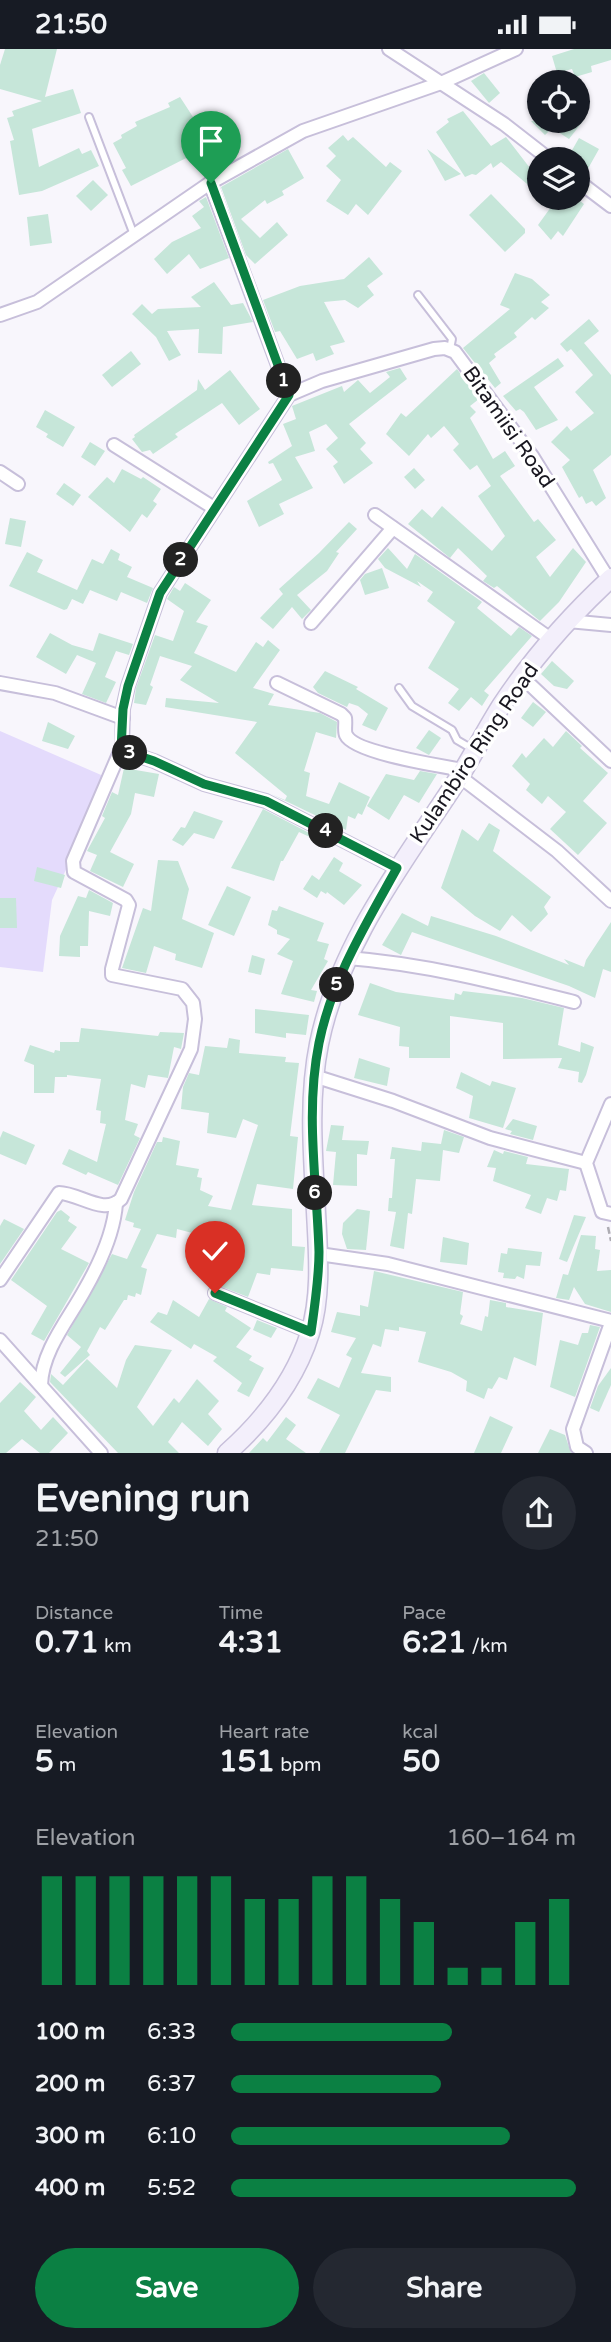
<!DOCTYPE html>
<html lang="en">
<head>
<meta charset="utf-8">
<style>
  :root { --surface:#171b24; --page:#242831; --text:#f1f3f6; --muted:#9ea1a6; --accent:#0b8043 }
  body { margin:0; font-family:"Varela Round",sans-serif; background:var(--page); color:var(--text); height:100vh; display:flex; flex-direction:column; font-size:26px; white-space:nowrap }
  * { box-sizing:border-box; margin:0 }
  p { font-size:23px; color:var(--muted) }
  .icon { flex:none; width:38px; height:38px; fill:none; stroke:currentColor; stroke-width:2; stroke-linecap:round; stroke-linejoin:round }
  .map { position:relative; height:1404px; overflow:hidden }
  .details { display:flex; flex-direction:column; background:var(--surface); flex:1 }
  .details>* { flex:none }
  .fabs { position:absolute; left:527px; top:21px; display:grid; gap:14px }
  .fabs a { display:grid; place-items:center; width:63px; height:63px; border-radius:50%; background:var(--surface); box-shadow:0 2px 5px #0004; font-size:35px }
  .pin { position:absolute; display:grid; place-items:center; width:60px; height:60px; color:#fff; margin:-72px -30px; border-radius:50% 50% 50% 0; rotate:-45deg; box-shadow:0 0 7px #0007 }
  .pin .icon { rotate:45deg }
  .km { position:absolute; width:35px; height:35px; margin:-18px; border-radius:50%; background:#222; color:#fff; font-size:19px; line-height:35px; text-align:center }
  .round { display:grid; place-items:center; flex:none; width:74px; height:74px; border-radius:37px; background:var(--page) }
  .overview { display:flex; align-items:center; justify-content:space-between; height:119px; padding:0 35px }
  h1 { font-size:38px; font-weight:700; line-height:52px }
  .stats { display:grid; grid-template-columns:repeat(3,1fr); gap:10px; height:119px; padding:7px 35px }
  .stats div { display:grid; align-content:center }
  .stats b { font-size:30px; font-weight:700 }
  .stats small { font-size:19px; font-weight:400 }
  .stats p { font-size:19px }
  .chart { height:196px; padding:14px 35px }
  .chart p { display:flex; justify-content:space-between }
  .chart svg { width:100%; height:126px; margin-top:7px; stroke:var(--accent); stroke-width:6 }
  .primary-button { display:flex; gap:14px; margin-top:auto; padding:14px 35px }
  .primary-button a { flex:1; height:80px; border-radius:42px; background:var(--accent); color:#fff; font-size:28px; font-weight:700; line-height:80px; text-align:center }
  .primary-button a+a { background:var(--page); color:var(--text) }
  ul { padding:0 35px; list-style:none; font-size:23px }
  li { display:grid; grid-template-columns:112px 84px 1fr; align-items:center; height:52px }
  li i { height:18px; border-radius:9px; background:var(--accent) }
  .status { display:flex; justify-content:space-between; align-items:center; height:49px; padding:0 35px; background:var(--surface); direction:ltr }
  .status svg { height:19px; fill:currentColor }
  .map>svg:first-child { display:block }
  .green { fill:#e4dbfc }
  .building { fill:#c6e6d9 }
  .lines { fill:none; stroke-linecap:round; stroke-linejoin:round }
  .lane-casing { stroke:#c7bfda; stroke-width:10 }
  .street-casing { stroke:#c7bfda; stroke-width:16 }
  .secondary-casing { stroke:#c7bfda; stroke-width:21 }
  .path { stroke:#aeacb3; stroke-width:2.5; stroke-dasharray:7 3.5; stroke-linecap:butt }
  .lane { stroke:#fff; stroke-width:6 }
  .street { stroke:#fff; stroke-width:12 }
  .secondary { stroke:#f3effb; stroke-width:18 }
  .route-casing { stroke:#fff; stroke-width:14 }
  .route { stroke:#0b8043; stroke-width:9 }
  .labels { text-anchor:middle; stroke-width:7; stroke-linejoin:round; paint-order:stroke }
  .street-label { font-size:21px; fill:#191720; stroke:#fff }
</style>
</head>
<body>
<div class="status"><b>21:50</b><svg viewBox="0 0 49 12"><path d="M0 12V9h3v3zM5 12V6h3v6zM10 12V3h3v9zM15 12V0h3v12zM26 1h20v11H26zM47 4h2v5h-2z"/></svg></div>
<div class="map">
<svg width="611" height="1404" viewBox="0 0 611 1404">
  <rect width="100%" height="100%" fill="#f8f6fc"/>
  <polygon class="green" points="0,682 108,729 52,851 43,923 0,918"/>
  <g class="building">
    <polygon points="5,0 57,0 45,48 73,40 81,64 32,80 39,118 79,99 82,105 91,101 99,117 42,142 19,146 10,92 14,91 7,69 14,67 12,62 42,52 0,40 0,16"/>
    <polygon points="574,0 611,0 611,11 591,17 592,23 575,28 572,20 557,24 552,7"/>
    <polygon points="484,24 500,44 489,54 471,32"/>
    <polygon points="180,48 195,71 188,75 202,101 131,137 122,121 126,119 113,94 122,89 121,86 137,77 135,73 170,58 168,54"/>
    <polygon points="463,62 491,97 506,88 533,123 539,119 539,145 501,113 493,119 491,114 476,126 472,125 465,128 436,83 449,73 447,70"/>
    <polygon points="531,72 583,72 569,90 552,79 545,86"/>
    <polygon points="343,86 348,92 353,88 386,118 390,113 402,122 368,166 356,155 348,166 326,152 341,131 326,117 336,107 328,99"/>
    <polygon points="579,89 599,100 585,125 578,119 578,110 567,110"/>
    <polygon points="288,100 304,129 282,142 284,146 267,155 265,151 241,170 260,189 277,173 288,186 255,215 246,206 221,138"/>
    <polygon points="427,100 461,125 445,132"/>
    <polygon points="93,131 108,146 91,162 76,147"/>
    <polygon points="491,145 525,180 525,184 505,203 469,166"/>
    <polygon points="206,148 229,209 200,220 189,205 167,225 154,210 172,193 201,179 192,167 204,158 199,152"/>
    <polygon points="542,149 576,149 584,155 563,187 558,182 551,191 538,176 551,158"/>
    <polygon points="48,165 52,194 30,197 27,168"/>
    <polygon points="369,208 383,225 367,237 374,246 358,259 345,251 324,253 345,293 330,297 334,305 316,312 313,304 297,310 280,282 275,283 263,251 300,237 344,230"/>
    <polygon points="515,224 532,230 550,246 541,253 549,259 535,271 532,268 514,284 517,288 494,305 496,308 489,314 501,334 495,339 463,299 510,260 500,256"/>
    <polygon points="214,233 231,256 243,254 253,273 223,278 222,305 198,304 199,280 167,282 181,306 169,312 156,288 132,265 142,255 152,265 158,260 201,258 191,248"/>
    <polygon points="589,270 599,282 584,294 611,326 611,406 593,421 606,449 596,457 592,452 586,455 582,447 579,449 562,418 570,411 551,393 567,377 571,382 594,364 575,343 593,326 571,300 567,303 560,295"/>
    <polygon points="131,302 141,315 112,338 102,326"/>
    <polygon points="558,309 564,317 534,338 558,371 536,381 524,363 520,360 516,362 503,347"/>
    <polygon points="400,319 407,330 349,375 366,394 360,400 373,414 344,435 333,417 338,413 326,400 338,389 326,375 309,383 315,402 295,408 313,439 279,455 284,465 259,478 247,452 282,431 273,414 269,415 268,413 292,397 283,375 296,370 292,357 342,337 344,343 358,331 370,344 390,328 386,323"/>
    <polygon points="457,320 479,350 470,357 476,363 470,369 493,410 505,402 515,417 500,427 534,473 538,470 556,491 536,508 550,528 573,499 586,513 559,553 540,572 497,537 494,539 483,532 487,527 458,499 450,509 408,475 422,460 432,469 442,457 492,502 505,487 478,447 491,437 477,416 470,421 453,401 459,395 444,377 431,389 428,385 409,407 386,385 401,364 406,368"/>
    <polygon points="230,321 260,360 239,376 222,354 175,385 178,388 153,405 150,401 142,403 132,390 135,388 134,386 197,341 198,330 205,341"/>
    <polygon points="45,361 75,378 63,398 46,388 48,385 36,378"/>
    <polygon points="90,393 105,402 95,417 81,408"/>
    <polygon points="414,419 425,431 415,440 404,428"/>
    <polygon points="122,420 141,430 143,428 161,440 153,452 157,455 147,469 142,465 130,483 88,448 107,428 114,434"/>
    <polygon points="64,434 81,446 73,457 56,445"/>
    <polygon points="10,469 26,472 21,498 5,495"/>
    <polygon points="349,473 357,480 336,503 339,504 327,522 297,546 311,561 302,570 292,558 273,580 260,569 283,545 279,540 319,504"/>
    <polygon points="388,499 407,520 415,505 482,553 477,559 511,587 519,578 532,587 484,642 489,646 482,657 471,648 459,662 448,654 459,640 428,619 455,573 427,552 433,543 417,532 421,538 385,519 378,510"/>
    <polygon points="111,500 120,505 118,511 132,518 127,528 153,539 147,554 121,543 117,552 90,541 83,555 72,550 67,560 64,561 9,537 27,503 43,511 37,523 77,541 92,510 103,515"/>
    <polygon points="382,519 389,539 365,546 360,531 365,525"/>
    <polygon points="185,534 211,551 196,573 208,577 194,604 236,623 256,593 263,598 268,591 280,601 253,639 274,645 268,656 320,664 337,673 336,689 316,683 304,722 310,724 306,747 329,755 339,733 370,748 362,766 358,764 355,770 348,767 346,781 271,745 285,751 287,747 235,704 257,673 165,658 166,649 219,654 180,631 192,617 160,607 150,636 153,638 146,656 134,654 136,639 155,586 173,592 184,562 167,550 174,538 180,542"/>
    <polygon points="50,584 72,596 93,602 99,584 133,595 129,606 116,602 105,628 116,633 106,654 82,645 96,614 77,606 66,625 36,608"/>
    <polygon points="552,612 574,632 567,640 554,637 541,625"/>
    <polygon points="325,622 358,638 356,640 388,659 376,682 362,676 368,665 358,657 349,654 347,658 318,644 313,638"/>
    <polygon points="533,653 546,663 533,678 521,669"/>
    <polygon points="48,673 75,687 68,700 42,692"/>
    <polygon points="429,681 441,689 429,706 416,699"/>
    <polygon points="566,682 582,697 580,699 608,724 583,752 607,774 578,806 550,780 566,763 548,747 542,755 526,741 530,735 512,717 522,704 526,709 544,689 553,698"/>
    <polygon points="124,719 159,725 154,748 135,744 131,765 110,803 134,815 123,838 90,822 97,806 87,802 105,769 102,767 112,743 118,746"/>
    <polygon points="420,722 437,725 419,754 404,746 389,771 367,757 386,725 414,731"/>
    <polygon points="263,760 317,788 316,791 299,783 283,812 281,812 274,832 231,819"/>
    <polygon points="194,762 223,772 214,790 194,784 183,797 172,791 181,778 185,779"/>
    <polygon points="489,774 500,781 493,802 551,848 544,858 548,865 531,883 512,866 500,882 475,867 441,839 462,780 478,792"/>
    <polygon points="334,808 343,814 339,822 362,836 344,856 327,843 326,845 321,842 317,849 303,840 312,826 319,831"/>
    <polygon points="158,811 178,812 189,840 182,870 214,884 202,919 175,911 176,905 154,897 146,924 122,919 143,859 151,862"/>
    <polygon points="37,818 65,826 61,839 34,832"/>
    <polygon points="227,837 251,848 234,887 208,876"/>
    <polygon points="89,841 113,854 110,867 89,862 88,897 80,897 80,908 59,907 60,887 78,847 86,849"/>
    <polygon points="0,849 16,849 17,879 0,879"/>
    <polygon points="279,857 324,874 317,892 329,895 324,910 328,912 311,941 317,942 314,953 281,945 293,912 277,905 290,890 277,885 277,881 268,876 272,861 277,862"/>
    <polygon points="402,864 428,877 431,867 496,887 569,916 564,910 584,918 586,911 611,873 611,923 603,920 595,949 569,937 412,883 401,906 382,896"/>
    <polygon points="252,906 265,910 261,926 248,923"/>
    <polygon points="370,934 396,943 454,951 455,944 461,946 463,942 522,949 564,959 558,996 580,1003 581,993 594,998 586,1026 582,1034 578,1033 579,1023 558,1019 562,1009 503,1010 503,974 450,967 450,1009 409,1009 409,998 399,997 400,978 358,966"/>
    <polygon points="255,960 309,966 306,986 286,984 286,989 255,984"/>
    <polygon points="81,979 158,987 160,983 184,984 181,1000 174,998 168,1029 148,1026 145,1039 131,1035 125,1071 138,1075 134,1086 140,1089 118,1136 88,1123 86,1126 62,1115 69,1100 97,1113 106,1075 100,1074 101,1062 96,1061 101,1030 67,1026 67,1028 55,1028 54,1044 34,1044 34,1016 24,1012 30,996 54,1004 55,1001 60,1002 60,993 79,993"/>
    <polygon points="229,989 240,991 239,1004 286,1008 285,1013 299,1014 290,1087 298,1088 293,1140 257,1135 252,1156 292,1160 292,1197 305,1198 303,1222 271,1219 270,1226 257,1224 248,1248 217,1236 229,1212 195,1200 200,1186 177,1180 176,1189 157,1185 141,1218 147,1220 141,1246 136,1244 135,1248 128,1246 127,1251 124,1251 105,1281 100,1278 87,1302 90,1306 65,1328 60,1324 81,1298 67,1286 112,1205 127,1210 141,1180 133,1178 134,1174 125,1171 134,1143 157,1093 162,1093 163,1088 180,1092 176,1116 199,1120 197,1128 202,1129 200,1141 213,1147 208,1157 231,1161 258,1076 243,1070 236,1089 207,1084 209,1064 181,1060 183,1038 189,1024 199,1026 205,997 227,999"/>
    <polygon points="359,1009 390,1019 387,1037 354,1029"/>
    <polygon points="461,1023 490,1037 492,1032 516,1039 503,1079 469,1069 473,1047 456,1039"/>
    <polygon points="513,1070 537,1077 533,1091 510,1085 512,1082 505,1080"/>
    <polygon points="331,1076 344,1077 342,1091 369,1092 367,1106 357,1105 357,1137 333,1136 336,1103 326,1102"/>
    <polygon points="444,1081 464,1088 459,1104 443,1101 440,1132 416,1130 412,1165 408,1164 404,1200 390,1197 396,1163 388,1162 389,1149 392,1149 395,1110 390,1110 392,1098 421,1102 422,1093 441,1095"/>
    <polygon points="3,1082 35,1096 26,1116 0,1105 0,1089"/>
    <polygon points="494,1101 503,1105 504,1102 528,1108 526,1115 569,1120 566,1142 560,1141 557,1152 547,1149 541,1165 525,1159 531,1146 493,1132 496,1119 487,1118"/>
    <polygon points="357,1160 370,1162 366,1201 347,1200 342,1185 343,1174"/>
    <polygon points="61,1161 70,1168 68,1172 77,1178 61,1200 89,1214 44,1292 31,1285 47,1257 11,1231 57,1163"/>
    <polygon points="574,1166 586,1168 567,1213 559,1210"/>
    <polygon points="4,1170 24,1180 0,1215 0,1177"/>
    <polygon points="581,1186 596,1187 595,1200 600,1201 597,1222 611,1221 611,1263 585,1255 574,1238 569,1251 556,1249 563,1225 568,1226"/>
    <polygon points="443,1188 469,1194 467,1216 440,1213"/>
    <polygon points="508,1199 542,1203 540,1217 526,1216 524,1230 517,1227 515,1230 503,1229 504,1224 498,1223 501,1204 507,1205"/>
    <polygon points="374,1222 463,1243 460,1265 463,1267 460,1275 482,1282 485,1267 488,1268 490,1251 506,1254 506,1258 543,1264 536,1317 514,1308 507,1331 499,1328 492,1340 488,1339 484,1350 466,1342 467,1332 451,1323 418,1313 426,1283 399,1278 399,1282 385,1280 381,1298 373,1295 361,1324 391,1328 391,1343 376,1341 345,1404 319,1404 340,1366 307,1349 318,1329 339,1339 352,1309 346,1306 356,1289 331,1283 337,1263 360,1267 360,1256 368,1258"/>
    <polygon points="209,1250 227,1258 225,1262 251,1279 236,1298 252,1307 249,1311 264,1319 249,1348 237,1342 242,1334 213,1312 217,1308 194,1295 191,1300 150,1273 158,1263 167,1266 173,1251 199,1268"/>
    <polygon points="257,1271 277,1279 271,1289 253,1281"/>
    <polygon points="590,1276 600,1278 575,1348 550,1338 560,1291 578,1296 582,1284 588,1284"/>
    <polygon points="135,1296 172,1301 137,1358 153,1377 174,1349 179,1354 197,1330 219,1352 208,1365 222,1380 208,1397 182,1373 168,1393 179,1404 118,1404 50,1333 51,1325 63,1336 87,1310 117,1339 126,1311"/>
    <polygon points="611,1319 611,1336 599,1363 590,1359 598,1337"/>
    <polygon points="20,1333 36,1348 24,1362 41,1381 53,1368 68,1384 49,1404 40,1404 22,1390 6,1404 0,1404 0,1354"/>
    <polygon points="490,1367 513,1378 501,1404 474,1404"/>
    <polygon points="286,1368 296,1376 286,1390 306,1404 249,1404 263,1389 267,1393"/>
    <polygon points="550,1380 565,1386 571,1404 538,1404"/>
  </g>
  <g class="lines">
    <g class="lane-casing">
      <g id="lane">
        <polyline points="89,68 134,186"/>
        <polyline points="418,246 452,290 450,300"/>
        <polyline points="399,639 412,657 452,681 457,691 474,701"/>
      </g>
    </g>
    <g class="street-casing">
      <g id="street">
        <polyline points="389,0 504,75 549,110"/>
        <polyline points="578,132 611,157"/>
        <polyline points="210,134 289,346"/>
        <polyline points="0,266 37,253 210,134 303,82 441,34 516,0"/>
        <polyline points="114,396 214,459"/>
        <polyline points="0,423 18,435"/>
        <polyline points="375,466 552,591"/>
        <polyline points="568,572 611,576"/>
        <polyline points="311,574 393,479"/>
        <polyline points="522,628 611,712"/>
        <polyline points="0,634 55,644 123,669"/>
        <path d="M277,634l64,31 4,4c1,5 -1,13 1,17 8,18 96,31 117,35"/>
        <polyline points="121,701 154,712 204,735 266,752 397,819"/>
        <polyline points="459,727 557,802 611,852"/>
        <path d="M348,909c78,6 151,25 226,44"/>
        <polyline points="314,1027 393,1052 490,1089 586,1114"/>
        <polyline points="611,1055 586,1114 602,1163 611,1165"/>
        <polyline points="319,1205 388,1215 611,1272"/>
        <path d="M0,1231l59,-87c20,0 45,23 62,6l70,-150 4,-30 -2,-16 -11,-14 -70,-14v-6l17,-64 -3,-5 -52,-28 -1,-11 49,-114 1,-38 5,-23 32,-93 129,-198 33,-14 112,-32 11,-1 10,4 77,104 77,124"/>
        <polyline points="215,1244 311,1283"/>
        <polyline points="0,1291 101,1404"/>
        <path d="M41,1336c1,-34 27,-65 43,-94 15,-26 30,-57 32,-88"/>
        <polyline points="586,1404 577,1398 573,1380 611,1274"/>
      </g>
    </g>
    <g class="secondary-casing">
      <path id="secondary" d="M227,1404c37,-33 68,-72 83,-120 12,-38 8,-82 6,-121 -3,-55 -8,-114 3,-168 20,-100 85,-182 139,-265 15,-24 28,-49 43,-73 31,-47 69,-90 110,-128"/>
    </g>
    <polyline class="path" points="608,1178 611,1192"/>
    <use href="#lane" class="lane"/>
    <use href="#street" class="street"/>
    <use href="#secondary" class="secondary"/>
  </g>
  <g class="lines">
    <g class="route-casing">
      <path id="route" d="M211,134l78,212 -129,198 -32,93 -5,23 -2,41 33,11 50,23 62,17 131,67c-31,56 -65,111 -78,175 -14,69 -2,140 0,209 0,26 -4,53 -8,80l-96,-39"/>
    </g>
    <use href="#route" class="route"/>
  </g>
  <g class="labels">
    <g class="street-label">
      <text transform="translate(509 378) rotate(55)" y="7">Bitamiisi Road</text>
      <text transform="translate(474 704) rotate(-56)" y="7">Kulambiro Ring Road</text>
    </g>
  </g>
</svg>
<div class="fabs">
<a><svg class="icon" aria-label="locate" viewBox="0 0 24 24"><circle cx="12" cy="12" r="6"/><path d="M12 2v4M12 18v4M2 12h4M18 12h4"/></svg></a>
<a><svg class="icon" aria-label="layers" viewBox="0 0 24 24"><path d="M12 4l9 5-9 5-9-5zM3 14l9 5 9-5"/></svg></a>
</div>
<div class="pin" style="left:211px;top:134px;background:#1e9e55"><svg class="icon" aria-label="arrive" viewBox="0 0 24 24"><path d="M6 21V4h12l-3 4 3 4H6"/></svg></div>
<div class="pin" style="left:215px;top:1244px;background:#d93025"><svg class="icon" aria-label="check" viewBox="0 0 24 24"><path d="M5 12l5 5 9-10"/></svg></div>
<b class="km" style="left:284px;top:332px">1</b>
<b class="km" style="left:181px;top:511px">2</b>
<b class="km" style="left:130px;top:704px">3</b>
<b class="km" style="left:326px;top:782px">4</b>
<b class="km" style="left:337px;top:936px">5</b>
<b class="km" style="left:315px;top:1144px">6</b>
</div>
<section class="details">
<div class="overview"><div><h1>Evening run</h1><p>21:50</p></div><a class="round"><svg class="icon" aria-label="share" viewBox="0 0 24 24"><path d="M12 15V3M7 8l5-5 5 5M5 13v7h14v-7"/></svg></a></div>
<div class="stats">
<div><p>Distance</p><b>0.71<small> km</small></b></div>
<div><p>Time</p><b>4:31</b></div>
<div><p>Pace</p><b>6:21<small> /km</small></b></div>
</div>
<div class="stats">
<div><p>Elevation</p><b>5<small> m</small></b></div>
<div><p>Heart rate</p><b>151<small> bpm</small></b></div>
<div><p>kcal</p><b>50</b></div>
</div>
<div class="chart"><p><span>Elevation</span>160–164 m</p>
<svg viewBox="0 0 160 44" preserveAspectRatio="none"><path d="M5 44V6M15 44V6M25 44V6M35 44V6M45 44V6M55 44V6M65 44V14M75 44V14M85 44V6M95 44V6M105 44V14M115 44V22M125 44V38M135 44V38M145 44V22M155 44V14"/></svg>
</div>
<ul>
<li><b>100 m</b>6:33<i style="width:64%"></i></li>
<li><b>200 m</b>6:37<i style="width:61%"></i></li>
<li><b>300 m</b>6:10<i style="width:81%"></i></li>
<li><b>400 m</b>5:52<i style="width:100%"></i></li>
</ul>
<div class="primary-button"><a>Save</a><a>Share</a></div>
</section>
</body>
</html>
